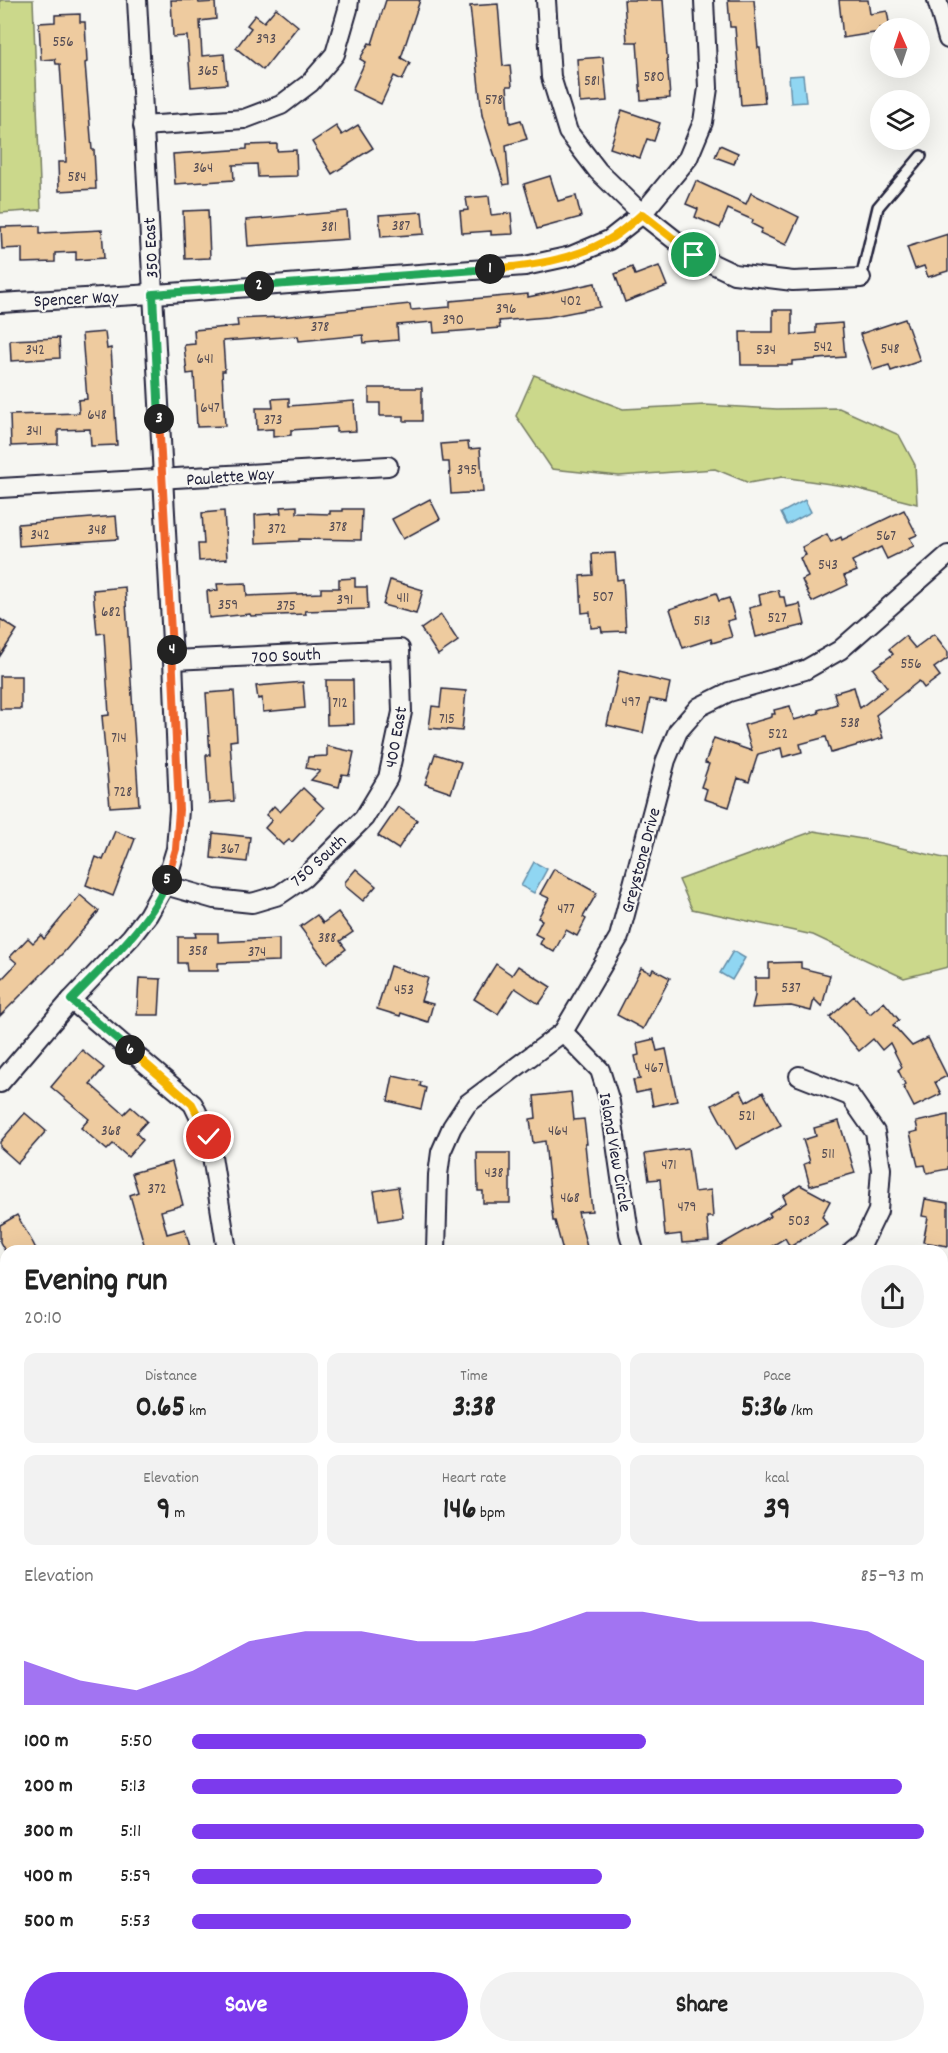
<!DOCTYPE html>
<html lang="en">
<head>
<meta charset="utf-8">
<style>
  :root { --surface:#fff; --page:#f2f2f2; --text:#222; --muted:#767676; --accent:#7c3aed }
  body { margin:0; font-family:Dekko,sans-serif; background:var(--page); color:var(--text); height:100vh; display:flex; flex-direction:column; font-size:22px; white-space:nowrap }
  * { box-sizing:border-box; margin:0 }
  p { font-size:20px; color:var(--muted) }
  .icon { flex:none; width:33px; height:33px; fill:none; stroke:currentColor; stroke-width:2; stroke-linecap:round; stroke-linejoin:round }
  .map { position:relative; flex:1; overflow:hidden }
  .side { position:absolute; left:0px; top:1245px; width:948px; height:808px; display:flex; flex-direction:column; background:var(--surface); border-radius:18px 18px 0 0; box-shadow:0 6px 24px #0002 }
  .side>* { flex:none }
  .needle { width:39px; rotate:357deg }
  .fabs { position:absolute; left:870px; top:18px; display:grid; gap:12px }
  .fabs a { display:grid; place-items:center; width:60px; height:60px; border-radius:50%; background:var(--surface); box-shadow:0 6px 24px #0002; font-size:30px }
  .pin { position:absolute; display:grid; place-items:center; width:51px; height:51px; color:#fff; margin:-26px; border:3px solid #fff; border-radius:50%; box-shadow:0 2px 6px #0007 }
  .km { position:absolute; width:30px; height:30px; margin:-15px; border-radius:50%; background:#222; color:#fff; font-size:16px; line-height:30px; text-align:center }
  .round { display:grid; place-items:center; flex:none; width:63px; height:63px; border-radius:32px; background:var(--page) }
  .headline { display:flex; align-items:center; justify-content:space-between; height:102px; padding:0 24px }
  h1 { font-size:33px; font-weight:800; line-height:45px }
  .figures { display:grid; grid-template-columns:repeat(3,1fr); gap:9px; height:102px; padding:6px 24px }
  .figures div { display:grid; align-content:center; border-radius:12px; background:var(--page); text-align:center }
  .figures b { font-size:30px; font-weight:800 }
  .figures small { font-size:16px; font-weight:400 }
  .figures p { font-size:16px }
  .chart { height:168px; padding:12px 24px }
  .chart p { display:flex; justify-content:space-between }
  .chart svg { width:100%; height:108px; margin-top:6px; fill:var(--accent); opacity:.7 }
  .primary-button { display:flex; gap:12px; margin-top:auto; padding:12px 24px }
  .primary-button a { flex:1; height:69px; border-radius:36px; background:var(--accent); color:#fff; font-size:24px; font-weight:800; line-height:69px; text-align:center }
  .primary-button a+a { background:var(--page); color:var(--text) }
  ul { padding:0 24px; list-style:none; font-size:20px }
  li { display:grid; grid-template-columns:96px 72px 1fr; align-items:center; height:45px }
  li i { height:15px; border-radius:8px; background:var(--accent) }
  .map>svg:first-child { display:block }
  .green { fill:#cbd88b; stroke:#767d63; stroke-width:1.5 }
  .water { fill:#90d6f2; stroke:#648ea9; stroke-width:1.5 }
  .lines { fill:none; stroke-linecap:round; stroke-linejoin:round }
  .stream { stroke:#648ea9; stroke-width:4.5 }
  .building { fill:#eecb9f; stroke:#22223b; stroke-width:1.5 }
  .lane-casing { stroke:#22223b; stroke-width:14 }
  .street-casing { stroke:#22223b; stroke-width:22 }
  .path { stroke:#22223b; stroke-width:3; stroke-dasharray:6 4.5; stroke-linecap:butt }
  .lane { stroke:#f6f6f2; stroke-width:9 }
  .street { stroke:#f6f6f2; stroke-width:18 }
  .split-1-casing { stroke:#fff; stroke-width:12 }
  .split-2-casing { stroke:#fff; stroke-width:12 }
  .split-3-casing { stroke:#fff; stroke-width:12 }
  .split-4-casing { stroke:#fff; stroke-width:12 }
  .split-5-casing { stroke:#fff; stroke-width:12 }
  .split-6-casing { stroke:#fff; stroke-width:12 }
  .split-7-casing { stroke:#fff; stroke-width:12 }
  .split-1 { stroke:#f5b400; stroke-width:8 }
  .split-2 { stroke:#22a559; stroke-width:8 }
  .split-3 { stroke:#22a559; stroke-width:8 }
  .split-4 { stroke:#f0652b; stroke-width:8 }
  .split-5 { stroke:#f0652b; stroke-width:8 }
  .split-6 { stroke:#22a559; stroke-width:8 }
  .split-7 { stroke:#f5b400; stroke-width:8 }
  .labels { text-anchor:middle; stroke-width:4.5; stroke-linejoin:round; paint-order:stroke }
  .number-label { font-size:15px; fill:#554c54 }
  .street-label { font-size:18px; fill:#22223b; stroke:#f6f6f2 }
</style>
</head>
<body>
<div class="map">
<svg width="948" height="2053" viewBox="0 0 948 2053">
  <rect width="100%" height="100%" fill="#f6f6f2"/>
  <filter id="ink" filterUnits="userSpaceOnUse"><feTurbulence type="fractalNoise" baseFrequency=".0167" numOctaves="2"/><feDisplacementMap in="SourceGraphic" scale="12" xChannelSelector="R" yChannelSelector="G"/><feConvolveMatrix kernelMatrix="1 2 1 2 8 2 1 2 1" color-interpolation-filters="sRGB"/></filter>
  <g filter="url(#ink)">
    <g class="green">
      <polygon points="0,0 33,0 41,210 0,213"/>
      <polygon points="534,375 623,409 705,405 777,409 839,408 899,435 915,465 917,504 851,487 782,477 749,483 715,469 619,476 552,469 516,416"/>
      <polygon points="814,831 868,840 948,859 948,967 904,978 813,935 692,909 679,880"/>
      <polygon points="948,1308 948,1636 942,1636 942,1310"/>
      <polygon points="6,1763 6,1822 0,1823 0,1767"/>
      <polygon points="948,1981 948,2053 746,2053 730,2048 942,2048 942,1982"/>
    </g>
    <g class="water">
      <polygon points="803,75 806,102 791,103 789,76"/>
      <polygon points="805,500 811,512 787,525 781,513"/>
      <polygon points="534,862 547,869 534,893 521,886"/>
      <polygon points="733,951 745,958 732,980 720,973"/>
    </g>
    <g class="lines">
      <g class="stream">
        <polyline points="942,1323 948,1322"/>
        <polyline points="0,1796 6,1794"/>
      </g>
    </g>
    <g class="building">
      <polygon points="171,0 198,0 199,3 215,2 216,19 200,21 202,56 224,54 227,84 191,87 187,36 173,37"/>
      <polygon points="386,0 420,0 401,58 410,63 402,80 394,76 381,104 352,90 365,62 360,59 369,43 372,44"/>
      <polygon points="624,0 663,0 670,98 641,100 637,42 627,42"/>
      <polygon points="728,0 754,0 758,48 760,48 765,103 741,105 735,27 730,27"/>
      <polygon points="839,0 868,0 870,14 887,11 890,28 880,28 880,32 843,38"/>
      <polygon points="498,4 503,66 510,65 512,86 507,86 510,123 521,120 527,139 506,145 509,184 504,185 482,115 470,6"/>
      <polygon points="276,8 298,26 263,70 236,48 251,28 247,25 255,15 264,22"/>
      <polygon points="80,14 80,22 85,22 87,62 85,63 92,150 94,150 96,189 59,191 58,162 66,162 66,151 60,64 56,64 55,59 41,60 39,23 55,22 55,15"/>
      <polygon points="603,57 607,101 580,103 577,59"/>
      <polygon points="622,110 660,123 654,141 647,139 640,158 610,148"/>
      <polygon points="358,125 373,148 332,174 312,142 336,126 342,135"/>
      <polygon points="277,144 277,151 296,150 297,176 258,177 257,164 233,165 234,180 175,184 173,154 247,149 247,145"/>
      <polygon points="720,145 738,153 734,164 715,157"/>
      <polygon points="550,176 558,201 576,196 581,217 537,229 524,184"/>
      <polygon points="696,181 746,204 751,193 799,217 786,245 760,233 762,229 752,224 753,220 728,209 720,228 695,217 698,209 686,204"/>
      <polygon points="489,196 491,215 511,213 513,234 491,235 491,231 462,233 460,211 468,210 466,198"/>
      <polygon points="208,210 210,258 185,259 183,211"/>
      <polygon points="347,211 349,239 248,246 246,220"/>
      <polygon points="422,212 424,234 381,237 379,215"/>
      <polygon points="40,226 40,233 102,230 104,258 76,260 76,252 55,253 55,262 22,263 22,248 2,249 1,227"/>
      <polygon points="948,234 948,271 928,277 924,266 915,269 907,247"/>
      <polygon points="659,266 667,286 625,302 615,274 632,267 635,275"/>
      <polygon points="595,283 600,307 548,317 499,321 500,328 434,333 433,322 397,325 398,340 364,343 363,335 299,341 298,336 223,341 225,371 222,371 225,426 197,427 194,373 187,374 184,345 195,344 194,330 238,326 237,319 280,317 410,304 411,310 450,307 450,301 528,294 528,297"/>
      <polygon points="773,310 792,310 792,335 816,333 816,325 842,323 845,357 792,361 792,365 741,365 740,332 773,332"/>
      <polygon points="905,319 920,361 891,371 889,365 873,370 860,334"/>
      <polygon points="105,332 107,349 111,348 117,445 91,446 90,429 58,430 58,444 11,446 10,415 79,413 78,400 87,399 82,334"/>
      <polygon points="59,338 60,358 11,361 10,340"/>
      <polygon points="369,388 422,388 422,421 404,421 404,416 380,416 380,403 369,403"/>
      <polygon points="289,398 289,406 354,401 356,431 336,432 336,427 291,430 291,435 273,437 273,429 257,430 256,408 273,408 272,399"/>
      <polygon points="468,442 469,449 480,448 483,492 451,494 449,462 443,462 441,444"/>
      <polygon points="430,499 440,519 403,539 392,519"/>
      <polygon points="297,506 297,513 330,514 330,511 343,511 343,509 362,509 361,540 299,539 299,541 256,543 255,515 281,513 280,507"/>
      <polygon points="904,510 917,535 910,538 914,546 887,559 881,547 852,561 857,571 844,576 848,585 812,602 802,580 808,577 800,558 806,555 802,547 827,534 831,542 841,537 842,540"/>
      <polygon points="224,511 227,559 199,561 198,544 204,544 202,513"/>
      <polygon points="116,516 118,539 19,546 18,524"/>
      <polygon points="615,553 617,580 623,579 626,631 602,632 601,627 591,628 590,612 582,613 580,576 593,575 592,554"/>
      <polygon points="355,578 355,587 367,587 368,609 305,611 306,614 251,616 250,614 209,618 207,591 218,590 217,584 246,583 247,596 321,593 321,588 339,588 339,579"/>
      <polygon points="390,580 423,590 416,614 383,605"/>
      <polygon points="125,587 139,805 110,807 102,716 109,715 104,633 97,634 93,590"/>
      <polygon points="778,590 780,597 784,597 786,607 800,604 805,625 756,637 749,608 761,605 759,595"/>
      <polygon points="716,593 719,601 729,598 735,619 727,621 732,637 712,643 711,639 683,648 670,609"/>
      <polygon points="441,615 458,641 438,655 421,629"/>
      <polygon points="0,619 17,630 0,656"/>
      <polygon points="934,634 948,652 948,658 934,668 940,676 924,688 919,681 876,715 883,738 831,753 826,737 800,744 802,752 783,757 781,748 758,754 749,782 738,778 729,807 704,799 707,789 701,787 709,764 705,763 714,738 752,751 744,725 772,717 772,714 775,714 774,710 790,706 794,720 819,713 818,710 837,704 834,693 854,687 860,708 887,687 873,669 893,654 889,649 905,636 915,648"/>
      <polygon points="619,671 670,683 666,702 650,699 643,733 607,725"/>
      <rect x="0" y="676" width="21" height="33"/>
      <polygon points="326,680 353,680 354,724 327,725"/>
      <polygon points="303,682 305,708 263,712 262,698 258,699 256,686"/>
      <polygon points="442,689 466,691 462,731 429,728 432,706 440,707"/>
      <polygon points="234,691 237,740 230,741 234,801 209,803 206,755 210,755 206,693"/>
      <polygon points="327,746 354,752 349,775 342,774 339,787 311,780 320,771 306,768 308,757 327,756"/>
      <polygon points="435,754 461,762 451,793 425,784"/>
      <polygon points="303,788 324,808 292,842 289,840 283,845 265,828 272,820 266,815 274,806 280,812"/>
      <polygon points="398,807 417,820 398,849 378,836"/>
      <polygon points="115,831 135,839 113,896 86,885 96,857 103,860"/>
      <polygon points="213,833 250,837 247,862 211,858"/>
      <polygon points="356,869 376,886 363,901 345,886 345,882"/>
      <polygon points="554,869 597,893 583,917 586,919 577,936 566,930 554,952 540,944 543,938 535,934 542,920 538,918 549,898 540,894"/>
      <polygon points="80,895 99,911 64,952 0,1016 0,981 17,963 10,957 28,938 33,943 41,935 44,939"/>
      <polygon points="338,912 353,932 340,941 346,949 327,963 300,927 317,915 323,923"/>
      <polygon points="195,933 218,933 218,942 279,939 279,961 218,963 218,971 187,971 186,963 178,963 178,937 196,937"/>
      <polygon points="801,962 801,968 830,975 822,1007 814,999 811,1011 791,1006 752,1008 755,996 755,978 769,978 769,963"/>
      <polygon points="496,964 512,975 518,966 551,987 539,1004 515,988 498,1014 474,999"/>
      <polygon points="390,966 428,978 421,1001 433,1004 428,1022 401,1013 400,1016 377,1009"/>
      <polygon points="641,968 651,973 653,969 670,978 643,1029 617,1015"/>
      <polygon points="139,978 161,979 159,1015 137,1015"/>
      <polygon points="854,996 870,1014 884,1002 899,1020 893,1025 912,1046 928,1038 947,1076 935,1082 941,1094 914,1107 903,1086 905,1084 898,1070 902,1067 890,1043 882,1050 873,1039 859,1051 830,1017"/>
      <polygon points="654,1039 657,1051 666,1049 677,1101 653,1106 650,1090 636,1093 633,1080 640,1079 635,1056 639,1055 637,1043"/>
      <polygon points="82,1050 104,1068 90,1084 124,1114 131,1107 147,1121 136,1133 143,1140 128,1157 113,1144 107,1150 81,1128 89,1119 51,1087"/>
      <polygon points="393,1076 421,1082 420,1086 426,1088 421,1109 388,1101"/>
      <polygon points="740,1090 746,1102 763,1092 781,1125 736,1149 712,1105"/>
      <polygon points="571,1092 574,1120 584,1119 587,1144 585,1144 592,1211 578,1212 588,1251 563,1251 555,1221 553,1221 545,1141 533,1143 530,1119 536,1118 534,1096"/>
      <polygon points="25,1113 46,1131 18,1163 0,1147 0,1142"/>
      <polygon points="948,1115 948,1169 927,1173 925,1165 918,1166 910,1133 918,1131 916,1122"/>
      <polygon points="839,1121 855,1173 810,1186 804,1164 810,1162 803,1140 816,1136 814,1128"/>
      <polygon points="688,1148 694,1192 711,1190 713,1217 707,1217 709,1241 682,1243 681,1234 665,1236 660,1179 649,1180 645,1154"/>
      <polygon points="477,1153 510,1153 510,1203 483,1203 483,1191 478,1191"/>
      <polygon points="172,1162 183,1205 161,1211 167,1234 185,1229 191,1251 146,1251 130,1195 138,1192 132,1173"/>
      <polygon points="800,1185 830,1201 822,1216 827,1224 790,1247 785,1238 764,1251 710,1251 771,1216 769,1213 786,1202 783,1196"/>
      <polygon points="398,1187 403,1217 379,1221 374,1191"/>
      <polygon points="925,1199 948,1203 948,1246 923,1242 928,1217 922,1216"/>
      <polygon points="17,1215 33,1243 37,1251 5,1251 0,1242 0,1225"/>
    </g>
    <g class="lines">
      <g class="lane-casing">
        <polyline id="lane" points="861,278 878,207 921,156"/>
      </g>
      <g class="street-casing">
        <g id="street">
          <polyline points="546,0 551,77 568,132 598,171 642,214 694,255 734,274 793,281 861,278"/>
          <polyline points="937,0 948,39"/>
          <polyline points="143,126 244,119 281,105 310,83 335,54 348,9 349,0"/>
          <polyline points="0,303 170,293 525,266 571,256 609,240 642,214 688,158 703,122 708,88 704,0"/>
          <polyline points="0,488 388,466"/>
          <polyline points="165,885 214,899 252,903 279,895 304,878 364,818 388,778 402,712 400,649 173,660"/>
          <polyline points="71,1000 193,1104 209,1137 227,1251"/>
          <polyline points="563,1032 600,1070 610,1102 629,1233 634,1251"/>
          <polyline points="799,1076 850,1096 875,1132 881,1169 878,1211 863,1242 852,1251"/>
          <polyline points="0,1083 71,1000 131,937 148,915 165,885 176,849 179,810 173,660 137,0"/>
          <polyline points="436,1251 438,1175 441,1152 452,1127 467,1104 563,1032 619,937 666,760 678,731 699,707 729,692 805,670 840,650 948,555"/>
          <polyline points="0,1303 6,1311"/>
        </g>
      </g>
      <g class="path">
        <polyline points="942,1414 948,1407"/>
        <polyline points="942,1717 948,1729"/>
        <polyline points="942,2044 948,2033"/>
        <polyline points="938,2053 940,2048"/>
      </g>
      <use href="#lane" class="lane"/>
      <use href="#street" class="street"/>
    </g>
  </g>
  <g class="lines" filter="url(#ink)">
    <g class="split-1-casing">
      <path id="split-1" d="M490,269c40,-3 83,-9 118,-29 12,-6 23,-17 34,-26l52,41"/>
    </g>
    <g class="split-2-casing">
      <polyline id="split-2" points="259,286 490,269"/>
    </g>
    <g class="split-3-casing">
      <polyline id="split-3" points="159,419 153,294 259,286"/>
    </g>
    <g class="split-4-casing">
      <polyline id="split-4" points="159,419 172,650"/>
    </g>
    <g class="split-5-casing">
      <polyline id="split-5" points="167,880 176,849 179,810 172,650"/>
    </g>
    <g class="split-6-casing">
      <path id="split-6" d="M130,1050l-59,-50c29,-31 84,-80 96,-120"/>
    </g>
    <g class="split-7-casing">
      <polyline id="split-7" points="130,1050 192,1104 209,1137"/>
    </g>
    <use href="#split-1" class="split-1"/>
    <use href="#split-2" class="split-2"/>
    <use href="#split-3" class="split-3"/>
    <use href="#split-4" class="split-4"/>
    <use href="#split-5" class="split-5"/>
    <use href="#split-6" class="split-6"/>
    <use href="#split-7" class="split-7"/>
  </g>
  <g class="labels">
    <g class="number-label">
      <text x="266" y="43">393</text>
      <text x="63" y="46">556</text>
      <text x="208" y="75">365</text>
      <text x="654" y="81">580</text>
      <text x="592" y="85">581</text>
      <text x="494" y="104">578</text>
      <text x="203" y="172">364</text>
      <text x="77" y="181">584</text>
      <text x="401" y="230">387</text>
      <text x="329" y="231">381</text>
      <text x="571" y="305">402</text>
      <text x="506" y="313">396</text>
      <text x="453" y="324">390</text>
      <text x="320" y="331">378</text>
      <text x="823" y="351">542</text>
      <text x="890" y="353">548</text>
      <text x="35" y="354">342</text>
      <text x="766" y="354">534</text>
      <text x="205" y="363">641</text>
      <text x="210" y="412">647</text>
      <text x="97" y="419">648</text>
      <text x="273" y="424">373</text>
      <text x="34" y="435">341</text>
      <text x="467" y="474">395</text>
      <text x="338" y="531">378</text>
      <text x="277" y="533">372</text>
      <text x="97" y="534">348</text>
      <text x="40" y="539">342</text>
      <text x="886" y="540">567</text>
      <text x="828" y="569">543</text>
      <text x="603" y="601">507</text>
      <text x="403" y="602">411</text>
      <text x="345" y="604">391</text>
      <text x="228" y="609">359</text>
      <text x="286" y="610">375</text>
      <text x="111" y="616">682</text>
      <text x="777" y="622">527</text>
      <text x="702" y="625">513</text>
      <text x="911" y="668">556</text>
      <text x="631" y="706">497</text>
      <text x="340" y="707">712</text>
      <text x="447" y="723">715</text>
      <text x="850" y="727">538</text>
      <text x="778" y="738">522</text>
      <text x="119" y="742">714</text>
      <text x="123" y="796">728</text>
      <text x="230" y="853">367</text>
      <text x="566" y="913">477</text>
      <text x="327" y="942">388</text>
      <text x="198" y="955">358</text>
      <text x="257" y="956">374</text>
      <text x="791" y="992">537</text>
      <text x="404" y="994">453</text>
      <text x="654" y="1072">467</text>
      <text x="747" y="1120">521</text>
      <text x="111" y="1135">368</text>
      <text x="558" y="1135">464</text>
      <text x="828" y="1158">511</text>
      <text x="669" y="1169">471</text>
      <text x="494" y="1177">438</text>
      <text x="157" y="1193">372</text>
      <text x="570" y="1202">468</text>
      <text x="687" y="1211">479</text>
      <text x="799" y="1225">503</text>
    </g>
    <g class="street-label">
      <text transform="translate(150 248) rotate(-93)" y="6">350 East</text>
      <text transform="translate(76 298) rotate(-3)" y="6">Spencer Way</text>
      <text transform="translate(230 476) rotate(-4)" y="6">Paulette Way</text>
      <text transform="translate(286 655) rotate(-3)" y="6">700 South</text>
      <text transform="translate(395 737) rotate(-80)" y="6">400 East</text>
      <text transform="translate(318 860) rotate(-42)" y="6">750 South</text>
      <text transform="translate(640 860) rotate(-75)" y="6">Greystone Drive</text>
      <text transform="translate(616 1152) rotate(80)" y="6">Island View Circle</text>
    </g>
  </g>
</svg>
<div class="fabs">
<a><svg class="needle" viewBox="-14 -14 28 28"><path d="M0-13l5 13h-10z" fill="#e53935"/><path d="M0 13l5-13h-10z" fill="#767676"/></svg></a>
<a><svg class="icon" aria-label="layers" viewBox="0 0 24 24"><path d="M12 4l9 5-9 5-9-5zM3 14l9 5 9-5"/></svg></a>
</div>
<div class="pin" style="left:694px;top:255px;background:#1e9e55"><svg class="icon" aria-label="arrive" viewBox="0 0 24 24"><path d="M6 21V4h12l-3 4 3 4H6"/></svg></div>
<div class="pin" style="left:209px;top:1137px;background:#d93025"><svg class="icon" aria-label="check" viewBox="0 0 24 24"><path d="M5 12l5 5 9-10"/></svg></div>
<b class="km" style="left:490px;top:269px">1</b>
<b class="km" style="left:259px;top:286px">2</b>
<b class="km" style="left:159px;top:419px">3</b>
<b class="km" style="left:172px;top:650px">4</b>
<b class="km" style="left:167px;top:880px">5</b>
<b class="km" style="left:130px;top:1050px">6</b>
<section class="side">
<div class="headline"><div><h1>Evening run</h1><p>20:10</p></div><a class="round"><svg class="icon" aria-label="share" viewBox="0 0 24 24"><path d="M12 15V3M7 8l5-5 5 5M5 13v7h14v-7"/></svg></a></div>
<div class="figures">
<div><p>Distance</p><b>0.65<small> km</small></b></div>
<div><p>Time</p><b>3:38</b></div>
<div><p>Pace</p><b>5:36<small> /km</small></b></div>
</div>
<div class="figures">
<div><p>Elevation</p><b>9<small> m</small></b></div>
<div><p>Heart rate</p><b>146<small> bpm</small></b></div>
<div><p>kcal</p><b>39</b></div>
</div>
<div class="chart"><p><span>Elevation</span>85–93 m</p>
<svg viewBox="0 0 160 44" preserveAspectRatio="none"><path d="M0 44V26L10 34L20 38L30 30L40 18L50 14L60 14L70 18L80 18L90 14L100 6L110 6L120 10L130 10L140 10L150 14L160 26V44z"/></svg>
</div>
<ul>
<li><b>100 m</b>5:50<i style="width:62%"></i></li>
<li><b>200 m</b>5:13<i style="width:97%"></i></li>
<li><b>300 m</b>5:11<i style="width:100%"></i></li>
<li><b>400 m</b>5:59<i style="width:56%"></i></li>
<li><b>500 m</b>5:53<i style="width:60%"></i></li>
</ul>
<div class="primary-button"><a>Save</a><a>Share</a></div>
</section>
</div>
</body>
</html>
